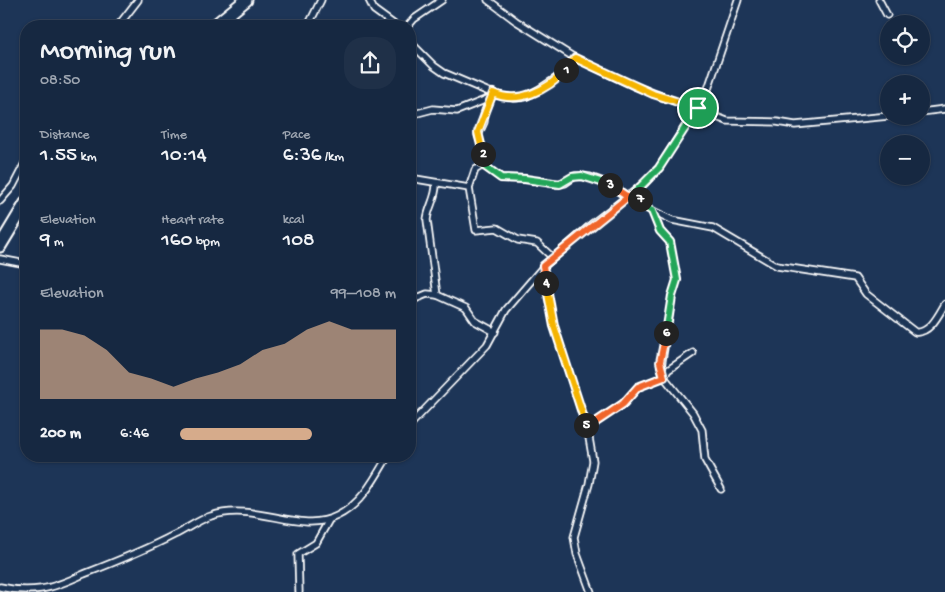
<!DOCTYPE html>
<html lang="en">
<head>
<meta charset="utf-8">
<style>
  :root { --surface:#162841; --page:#1f3048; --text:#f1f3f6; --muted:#9ea6b1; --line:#35445a; --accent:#d6ab8b }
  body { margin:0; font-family:"Gochi Hand",sans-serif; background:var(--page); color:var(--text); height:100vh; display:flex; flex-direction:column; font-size:19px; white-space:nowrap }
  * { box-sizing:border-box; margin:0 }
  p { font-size:16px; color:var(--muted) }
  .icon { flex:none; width:28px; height:28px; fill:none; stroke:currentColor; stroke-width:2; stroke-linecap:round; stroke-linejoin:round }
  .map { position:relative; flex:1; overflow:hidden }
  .drawer { position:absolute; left:20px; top:20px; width:396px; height:442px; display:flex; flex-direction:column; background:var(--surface); border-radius:20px; box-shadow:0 1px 4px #0004,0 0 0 1px var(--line) }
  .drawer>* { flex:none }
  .fabs { position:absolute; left:880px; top:15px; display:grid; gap:10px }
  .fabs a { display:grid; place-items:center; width:50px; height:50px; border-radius:50%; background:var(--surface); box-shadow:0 1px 4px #0004,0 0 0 1px var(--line); font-size:25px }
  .pin { position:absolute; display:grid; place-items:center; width:42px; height:42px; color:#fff; margin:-21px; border:2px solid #fff; border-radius:50%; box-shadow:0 1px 5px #0007 }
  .km { position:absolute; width:25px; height:25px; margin:-12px; border-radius:50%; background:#222; color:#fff; font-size:14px; line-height:25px; text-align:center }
  .round { display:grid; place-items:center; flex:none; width:52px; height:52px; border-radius:20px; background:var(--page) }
  .summary { display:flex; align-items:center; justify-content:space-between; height:85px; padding:0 20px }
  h1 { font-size:28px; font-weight:600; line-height:38px }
  .figures { display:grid; grid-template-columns:repeat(3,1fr); gap:8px; height:85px; padding:5px 20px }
  .figures div { display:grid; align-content:center }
  .figures b { font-size:21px; font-weight:600 }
  .figures small { font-size:14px; font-weight:400 }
  .figures p { font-size:14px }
  .chart { height:140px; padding:10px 20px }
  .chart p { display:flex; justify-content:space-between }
  .chart svg { width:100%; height:90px; margin-top:5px; fill:var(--accent); opacity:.7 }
  ul { padding:0 20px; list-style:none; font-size:16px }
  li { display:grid; grid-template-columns:80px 60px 1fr; align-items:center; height:38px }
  li i { height:12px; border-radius:6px; background:var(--accent) }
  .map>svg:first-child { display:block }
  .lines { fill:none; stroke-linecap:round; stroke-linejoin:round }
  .street-casing { stroke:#fff; stroke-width:9 }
  .highway-casing { stroke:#fff; stroke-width:15 }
  .street { stroke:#1d3557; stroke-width:5.5 }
  .highway { stroke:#1d3557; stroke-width:11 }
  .split-1-casing { stroke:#fff; stroke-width:10 }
  .split-2-casing { stroke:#fff; stroke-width:10 }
  .split-3-casing { stroke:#fff; stroke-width:10 }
  .split-4-casing { stroke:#fff; stroke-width:10 }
  .split-5-casing { stroke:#fff; stroke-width:10 }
  .split-6-casing { stroke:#fff; stroke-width:10 }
  .split-7-casing { stroke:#fff; stroke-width:10 }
  .split-8-casing { stroke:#fff; stroke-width:10 }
  .split-1 { stroke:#f5b400; stroke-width:6 }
  .split-2 { stroke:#f5b400; stroke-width:6 }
  .split-3 { stroke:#22a559; stroke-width:6 }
  .split-4 { stroke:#f0652b; stroke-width:6 }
  .split-5 { stroke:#f5b400; stroke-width:6 }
  .split-6 { stroke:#f0652b; stroke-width:6 }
  .split-7 { stroke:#22a559; stroke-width:6 }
  .split-8 { stroke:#22a559; stroke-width:6 }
</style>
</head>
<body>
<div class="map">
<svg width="945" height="592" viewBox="0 0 945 592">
  <rect width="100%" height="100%" fill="#1d3557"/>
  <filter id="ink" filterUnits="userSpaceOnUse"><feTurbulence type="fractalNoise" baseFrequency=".02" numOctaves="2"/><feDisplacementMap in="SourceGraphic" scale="10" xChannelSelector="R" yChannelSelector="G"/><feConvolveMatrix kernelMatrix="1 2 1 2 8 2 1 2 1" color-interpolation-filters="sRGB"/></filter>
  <g filter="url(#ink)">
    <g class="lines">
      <g class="street-casing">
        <g id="street">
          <polyline points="369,0 374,10 396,26"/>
          <polyline points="488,0 516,21 575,58 632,85 727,121 777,122 795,125 889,116"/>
          <polyline points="879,0 887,15"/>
          <polyline points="118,26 138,0"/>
          <polyline points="308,26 321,0"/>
          <polyline points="408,26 414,19 442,0"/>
          <polyline points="410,42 434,66 444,73 496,95 514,98 525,97 538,90 561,75 575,58"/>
          <polyline points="493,93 485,111 484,122 478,135 483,150 483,165 501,178 525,179 556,184 565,183 575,176 590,177 609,184 628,197"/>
          <polyline points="921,112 945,109"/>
          <polyline points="410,115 433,109 457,111 490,98"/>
          <polyline points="483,165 475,170 469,188 476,230 497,228 518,240 537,243 553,258"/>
          <polyline points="410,178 469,188"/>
          <path d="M436,183c1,14 -8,24 -9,37l10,75"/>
          <path d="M635,192l12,16 25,12 41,8 64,38 78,12 11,16 49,38c15,2 24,-18 30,-28"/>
          <polyline points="0,201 13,186 26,161"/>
          <polyline points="652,211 660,231 670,242 677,280 672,296 661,367 664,377 693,413 702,430 705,460 721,489"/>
          <polyline points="0,259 26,264"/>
          <polyline points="543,267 554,326 588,432 593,461 589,484 574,537 577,554 591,592"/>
          <polyline points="410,301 427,294 437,295 466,308 475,321 495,332"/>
          <polyline points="410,425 487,345 506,310 543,267 593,223 645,183 659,168 707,92 738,0"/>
          <polyline points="588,432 596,422 623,404 638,387 664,377 668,370 693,353"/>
          <path d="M0,587c13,3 28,4 41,2 15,-2 30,-9 43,-15 31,-12 61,-24 90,-39 13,-6 24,-15 37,-19 45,-15 89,19 126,0 25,-12 38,-38 51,-60"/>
          <polyline points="299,592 298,554 316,543 329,520"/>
        </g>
      </g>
      <g class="highway-casing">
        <g id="highway">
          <polyline points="214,26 246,0"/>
          <polyline points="0,246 26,203"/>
        </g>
      </g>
      <use href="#street" class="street"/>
      <use href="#highway" class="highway"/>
    </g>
  </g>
  <g class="lines" filter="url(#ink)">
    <g class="split-1-casing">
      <polyline id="split-1" points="566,70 575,58 653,94 698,108"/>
    </g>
    <g class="split-2-casing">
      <path id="split-2" d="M483,154l-5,-22 15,-39c25,12 55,-3 73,-23"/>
    </g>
    <g class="split-3-casing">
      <polyline id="split-3" points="483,154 483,165 501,178 525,179 560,184 572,177 582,176 610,185"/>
    </g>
    <g class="split-4-casing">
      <polyline id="split-4" points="546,283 543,266 628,197 610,185"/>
    </g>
    <g class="split-5-casing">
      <polyline id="split-5" points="546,283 554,326 586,425"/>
    </g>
    <g class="split-6-casing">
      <polyline id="split-6" points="586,425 588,432 596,422 623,404 638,387 664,377 660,362 666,333"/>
    </g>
    <g class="split-7-casing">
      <polyline id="split-7" points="640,199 647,208 652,211 660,231 670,242 677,280 672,296 666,333"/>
    </g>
    <g class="split-8-casing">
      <polyline id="split-8" points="640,199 635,192 659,168 698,108"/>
    </g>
    <use href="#split-1" class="split-1"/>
    <use href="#split-2" class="split-2"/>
    <use href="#split-3" class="split-3"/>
    <use href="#split-4" class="split-4"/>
    <use href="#split-5" class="split-5"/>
    <use href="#split-6" class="split-6"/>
    <use href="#split-7" class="split-7"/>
    <use href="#split-8" class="split-8"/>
  </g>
</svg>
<div class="fabs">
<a><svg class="icon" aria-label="locate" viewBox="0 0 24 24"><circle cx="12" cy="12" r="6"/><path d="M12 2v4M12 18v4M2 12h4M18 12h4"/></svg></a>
<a>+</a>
<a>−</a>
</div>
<div class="pin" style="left:698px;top:108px;background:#1e9e55"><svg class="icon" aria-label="arrive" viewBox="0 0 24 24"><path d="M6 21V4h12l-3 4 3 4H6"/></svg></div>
<b class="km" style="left:566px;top:70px">1</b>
<b class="km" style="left:483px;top:154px">2</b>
<b class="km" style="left:610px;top:185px">3</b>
<b class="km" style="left:546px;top:283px">4</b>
<b class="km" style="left:586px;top:425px">5</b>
<b class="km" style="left:666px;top:333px">6</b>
<b class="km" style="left:640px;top:199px">7</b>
<section class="drawer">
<div class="summary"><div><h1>Morning run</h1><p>08:50</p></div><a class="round"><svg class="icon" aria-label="share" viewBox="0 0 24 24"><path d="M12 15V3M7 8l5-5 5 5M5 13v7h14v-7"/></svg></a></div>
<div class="figures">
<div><p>Distance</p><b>1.55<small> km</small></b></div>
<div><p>Time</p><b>10:14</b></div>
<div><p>Pace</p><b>6:36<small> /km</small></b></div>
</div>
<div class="figures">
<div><p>Elevation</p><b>9<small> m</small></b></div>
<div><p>Heart rate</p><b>160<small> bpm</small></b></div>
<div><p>kcal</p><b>108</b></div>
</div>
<div class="chart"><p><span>Elevation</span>99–108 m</p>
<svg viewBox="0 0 160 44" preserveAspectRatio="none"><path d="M0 44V10L10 10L20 13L30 20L40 31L50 34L60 38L70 34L80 31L90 27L100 20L110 17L120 10L130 6L140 10L150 10L160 10V44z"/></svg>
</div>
<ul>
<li><b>200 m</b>6:46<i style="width:61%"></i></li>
</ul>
</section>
</div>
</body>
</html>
